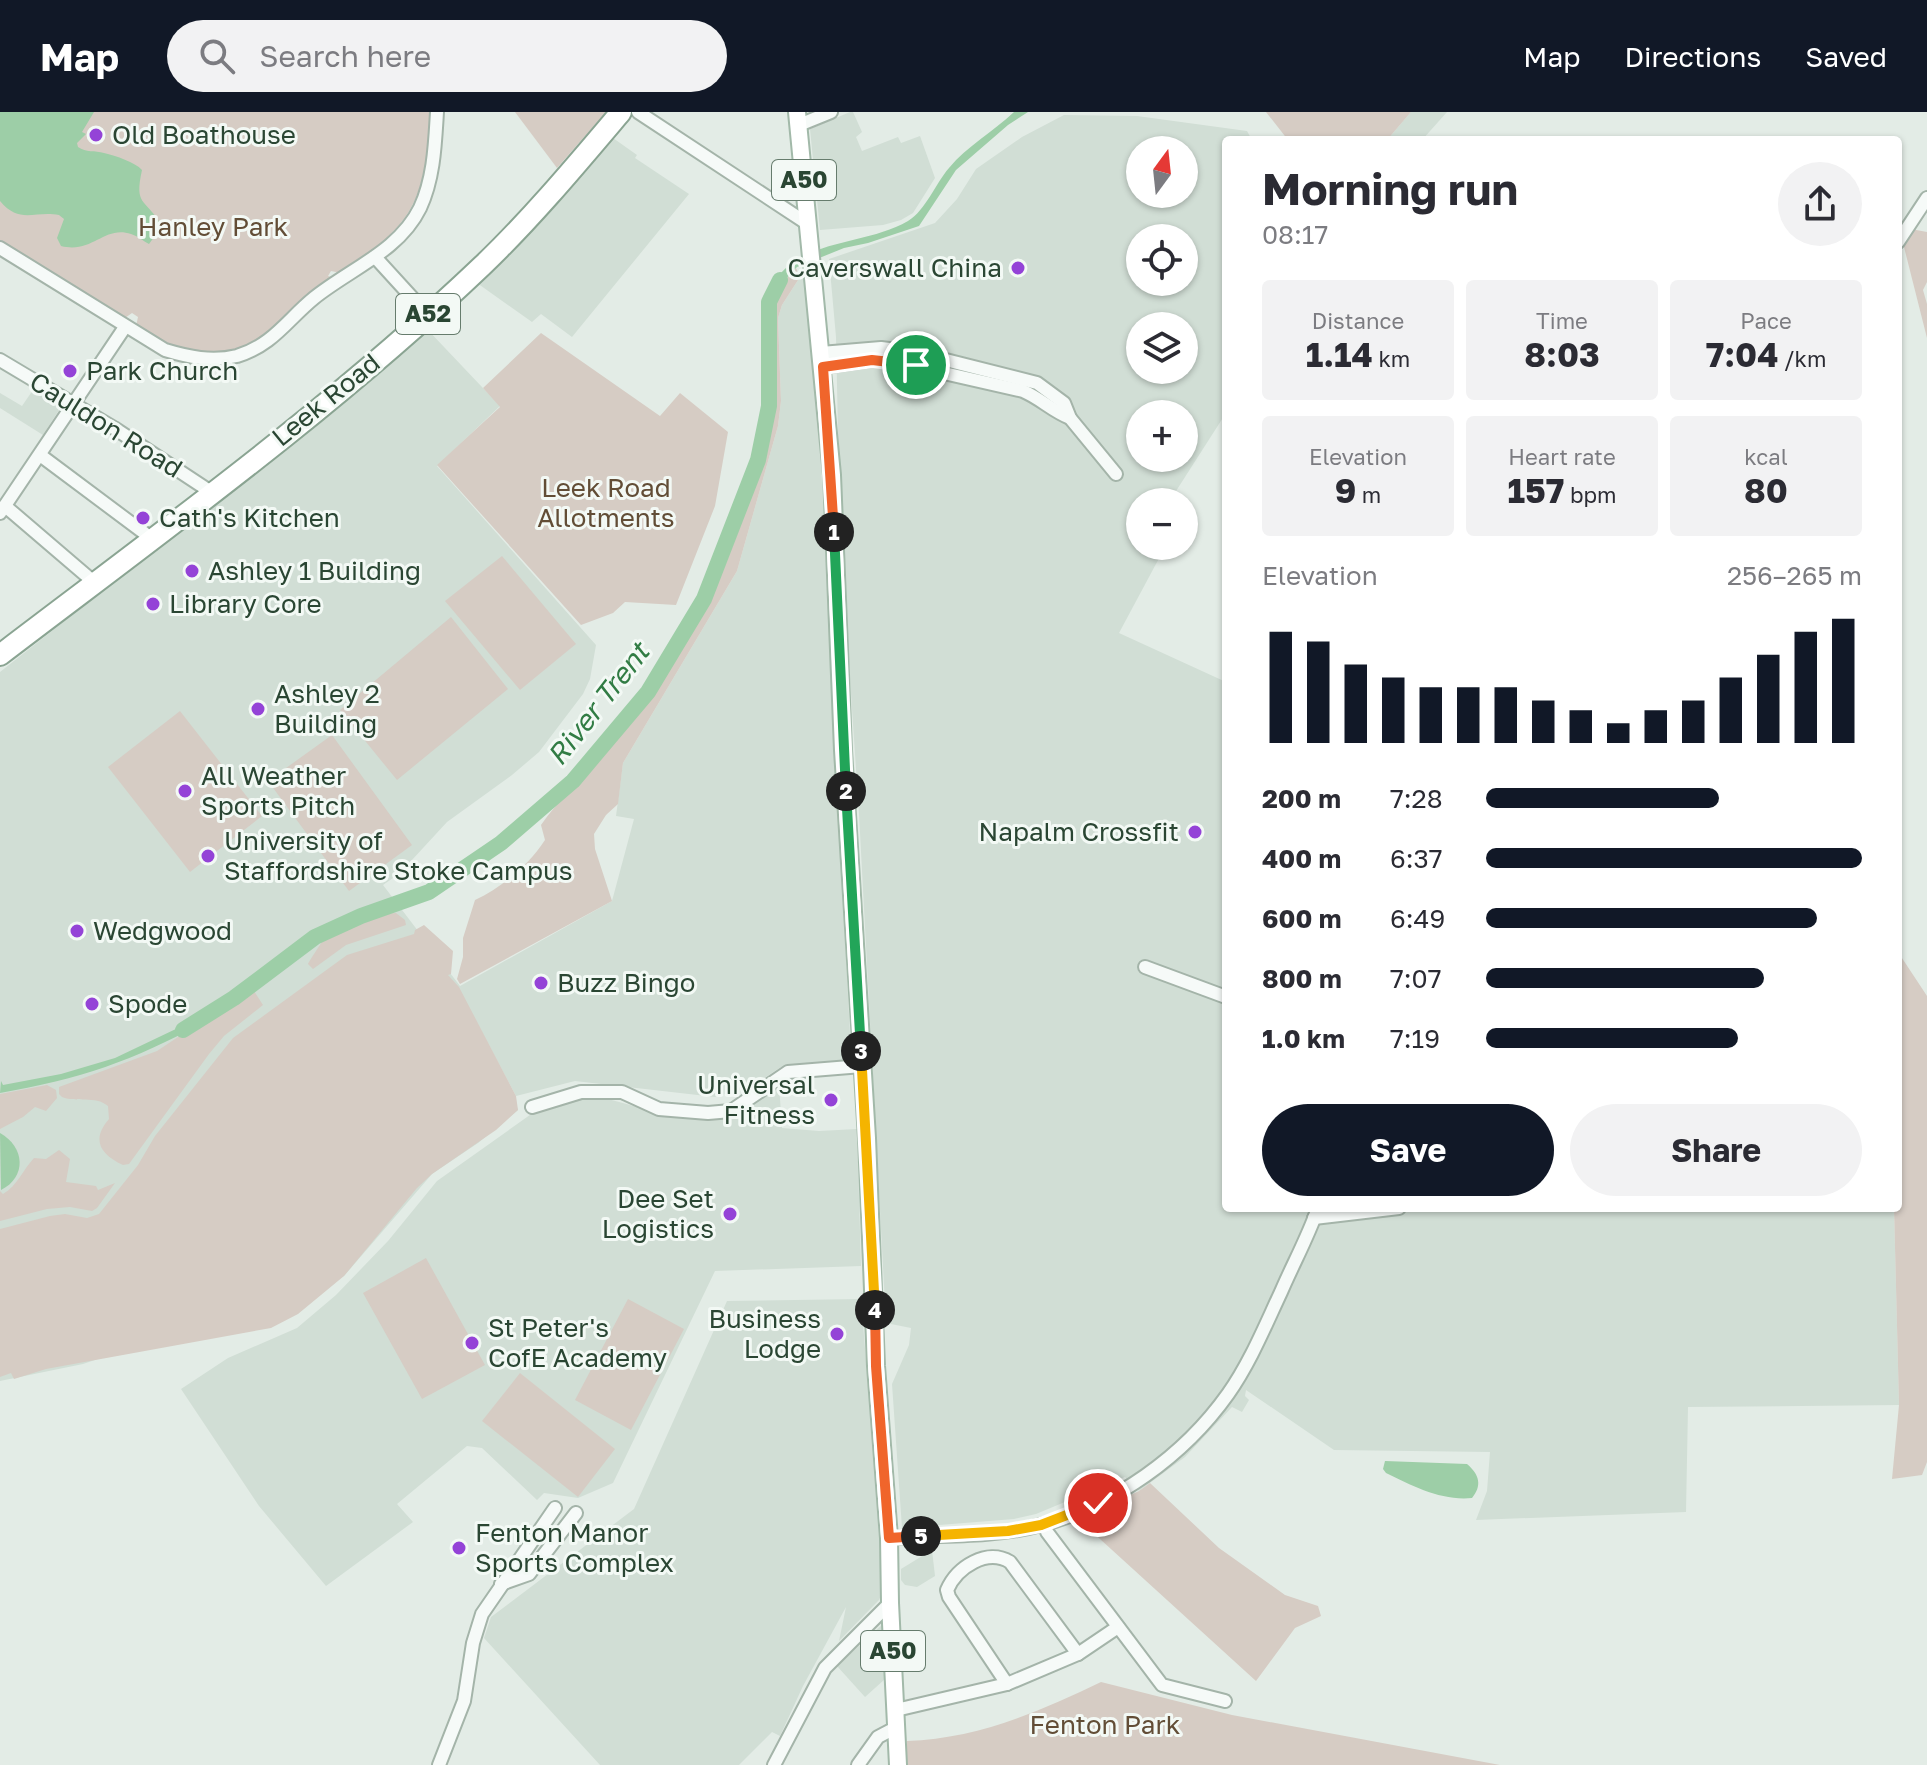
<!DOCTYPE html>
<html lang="en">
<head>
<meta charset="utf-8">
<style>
  :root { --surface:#fff; --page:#f2f2f3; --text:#2b2b33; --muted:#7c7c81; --accent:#111827 }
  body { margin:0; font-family:"Golos Text",sans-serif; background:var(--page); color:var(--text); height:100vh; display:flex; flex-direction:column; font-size:30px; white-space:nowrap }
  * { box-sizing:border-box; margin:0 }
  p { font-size:26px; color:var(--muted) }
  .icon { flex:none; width:44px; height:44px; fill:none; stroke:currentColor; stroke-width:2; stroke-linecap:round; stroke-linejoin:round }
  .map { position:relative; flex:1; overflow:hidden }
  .side { position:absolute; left:1222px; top:24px; width:680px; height:1076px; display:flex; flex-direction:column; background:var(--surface); border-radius:8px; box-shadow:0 2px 6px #0004 }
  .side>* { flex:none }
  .needle { width:52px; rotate:15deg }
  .tools { position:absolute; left:1126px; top:24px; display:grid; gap:16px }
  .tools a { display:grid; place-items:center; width:72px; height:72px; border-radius:50%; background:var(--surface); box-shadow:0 2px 6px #0004; font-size:40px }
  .pin { position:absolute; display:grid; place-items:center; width:68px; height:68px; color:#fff; margin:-34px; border:4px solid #fff; border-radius:50%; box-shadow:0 2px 8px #0007 }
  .km { position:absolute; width:40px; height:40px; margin:-20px; border-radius:50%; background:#222; color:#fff; font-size:22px; line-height:40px; text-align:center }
  .round { display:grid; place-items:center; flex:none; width:84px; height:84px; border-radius:42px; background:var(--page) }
  .overview { display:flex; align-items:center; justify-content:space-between; height:136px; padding:0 40px }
  h1 { font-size:44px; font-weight:700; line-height:60px }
  .figures { display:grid; grid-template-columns:repeat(3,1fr); gap:12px; height:136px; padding:8px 40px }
  .figures div { display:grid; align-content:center; border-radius:8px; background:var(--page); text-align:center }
  .figures b { font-size:34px; font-weight:700 }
  .figures small { font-size:22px; font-weight:400 }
  .figures p { font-size:22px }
  .chart { height:224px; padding:16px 40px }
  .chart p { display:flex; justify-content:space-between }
  .chart svg { width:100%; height:144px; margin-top:8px; stroke:var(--accent); stroke-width:6 }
  .cta { display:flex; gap:16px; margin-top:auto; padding:16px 40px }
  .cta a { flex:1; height:92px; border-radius:48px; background:var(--accent); color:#fff; font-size:32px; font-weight:700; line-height:92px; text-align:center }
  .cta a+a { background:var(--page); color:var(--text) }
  ul { padding:0 40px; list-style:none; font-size:26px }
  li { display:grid; grid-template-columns:128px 96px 1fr; align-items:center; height:60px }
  li i { height:20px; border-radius:10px; background:var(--accent) }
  header { display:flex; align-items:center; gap:48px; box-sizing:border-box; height:112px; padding:0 40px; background:var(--accent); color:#fff }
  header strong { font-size:38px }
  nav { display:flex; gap:44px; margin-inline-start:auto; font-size:28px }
  .search { width:560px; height:72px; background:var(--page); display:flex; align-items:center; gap:20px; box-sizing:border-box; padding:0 28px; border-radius:44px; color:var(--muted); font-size:30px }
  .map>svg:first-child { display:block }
  .built { fill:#d1ded5; fill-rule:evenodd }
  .green { fill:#d6ccc4 }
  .water { fill:#9dcea7 }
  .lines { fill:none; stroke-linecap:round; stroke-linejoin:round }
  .river { stroke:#9dcea7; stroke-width:16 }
  .minor-casing { stroke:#a4b4a9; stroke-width:16 }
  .major-casing { stroke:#a2b9a9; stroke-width:20 }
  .highway-casing { stroke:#8aa492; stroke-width:24 }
  .minor { stroke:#f6faf8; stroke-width:12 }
  .major { stroke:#fff; stroke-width:16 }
  .highway { stroke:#fff; stroke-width:20 }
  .split-1-casing { stroke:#fff; stroke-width:16 }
  .split-2-casing { stroke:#fff; stroke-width:16 }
  .split-3-casing { stroke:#fff; stroke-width:16 }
  .split-4-casing { stroke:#fff; stroke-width:16 }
  .split-5-casing { stroke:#fff; stroke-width:16 }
  .split-6-casing { stroke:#fff; stroke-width:16 }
  .split-1 { stroke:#f0652b; stroke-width:10 }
  .split-2 { stroke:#22a559; stroke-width:10 }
  .split-3 { stroke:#22a559; stroke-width:10 }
  .split-4 { stroke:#f5b400; stroke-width:10 }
  .split-5 { stroke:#f0652b; stroke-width:10 }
  .split-6 { stroke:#f5b400; stroke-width:10 }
  .poi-dot { fill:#9443d7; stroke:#f3f9f5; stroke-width:3 }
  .labels { text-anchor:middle; stroke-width:6; stroke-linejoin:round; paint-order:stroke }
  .shield { fill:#f3f9f5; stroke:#667c6d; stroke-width:2 }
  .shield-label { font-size:24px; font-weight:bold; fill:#2a4633 }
  .poi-label { font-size:26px; fill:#2a4633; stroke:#f3f9f5; text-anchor:start }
  .park-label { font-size:26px; fill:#624d36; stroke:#f3f9f5 }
  .street-label { font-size:26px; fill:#2a4633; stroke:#f3f9f5 }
  .water-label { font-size:28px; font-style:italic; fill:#317c44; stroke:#f3f9f5 }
</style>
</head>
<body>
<header>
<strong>Map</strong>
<div class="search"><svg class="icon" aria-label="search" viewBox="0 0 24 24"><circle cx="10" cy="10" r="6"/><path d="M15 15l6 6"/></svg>Search here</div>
<nav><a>Map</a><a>Directions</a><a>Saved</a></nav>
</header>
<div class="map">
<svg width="1927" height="1653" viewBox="0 0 1927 1653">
  <rect width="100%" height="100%" fill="#e3ece6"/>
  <g class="built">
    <polygon points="850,0 853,0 862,20 856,25 862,39 898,25 901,31 920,24 935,66 913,101 901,108 883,113 820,118 810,17"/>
    <polygon points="1411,0 1447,0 1422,28 1387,28"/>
    <path d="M1064,3l73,1 110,15 5,9h-26v273l-57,89h-29v44h23l1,3 -45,84 107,49v526h668l5,197 -211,2 -2,105 -210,8 11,-29 3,-39 -156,-2 -88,-60 -1,6 4,4 -7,12 -10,-5 -47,50 -46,34 -14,-14 -89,37 -22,5 -112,9 -10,-144 17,-39 2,-17 -25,-5 -27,-509 -19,-286 -4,-191 -7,-78 106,-36 22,-24 19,-30 46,-32zM1140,38h44v44h-44zM1140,126h44v44h-44zM1140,214h44v44h-44zM1140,302h44v44h-44z"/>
    <polygon points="613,26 637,43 635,46 689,82 572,225 541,202 532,210 477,171"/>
    <polygon points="800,165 805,166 819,311 851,942 843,948 781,955 752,974 715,985 575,969 516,984 475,907 518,998 478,1031 432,1062 344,1164 83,1252 0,1269 0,560 288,332 426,216 500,294 437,354 596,533 590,567 583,582 539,640 512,663 447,710 400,761 383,773 460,874 612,789 634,707 616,704 623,651 737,459 778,314 781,289 778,206 782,193"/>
    <polygon points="33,278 61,295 43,323 0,296 0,281 22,294"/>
    <polygon points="779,972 782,1016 819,1019 857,1017 861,1154 715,1159 613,1371 578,1386 544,1381 537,1388 482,1336 467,1334 397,1392 413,1410 326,1474 259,1394 181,1277 228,1246 297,1216 336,1183 388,1129 437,1069 544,993 581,983 608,987 667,1003 708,1007 732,1005"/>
    <polygon points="861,1187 877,1385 882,1481 879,1488 839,1529 846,1495 803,1574 780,1624 772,1620 739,1653 600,1653 484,1526 491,1505 634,1397 727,1189"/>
    <polygon points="932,1438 935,1464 917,1475 905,1473 901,1468 901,1457"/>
    <polygon points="883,1512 885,1567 865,1585 837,1554"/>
  </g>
  <g class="green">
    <path d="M0,0h431c-7,90 -15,110 -90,161l-10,-2 -3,5 6,2 -57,49 -21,15 -21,7 -23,5 -44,-7 -32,-21 2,-9 -6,-4 -7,5 -9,-2 -116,-76z"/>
    <polygon points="515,0 606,0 557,56"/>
    <polygon points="1266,0 1411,0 1387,28 1288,28"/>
    <polygon points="1911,117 1927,120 1927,170 1923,178 1927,192 1927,226 1904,135 1898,138 1898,134"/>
    <path d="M796,156l4,9 -18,28 -4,13 3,83 -3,25 -41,145 -114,192 -5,41 -12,11 -12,19 1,15 17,52 -152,83 -3,-5 6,-22v-19l12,-38c27,-13 53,-34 70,-60l-4,-15c16,-24 39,-42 57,-64 50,-60 98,-125 128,-198 18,-46 37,-97 45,-145 6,-35 -8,-95 7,-127 4,-10 12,-15 18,-23z"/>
    <polygon points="541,221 660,304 680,281 728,320 715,394 676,493 625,490 613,501 581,513 437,353 500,295 483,276"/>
    <polygon points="502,444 576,532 520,578 445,489"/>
    <polygon points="451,505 508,577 397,668 340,598"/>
    <polygon points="180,599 262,704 190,760 108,655"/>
    <polygon points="332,623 412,733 349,779 268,669"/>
    <path d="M396,801l9,7 1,5 -60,20 -33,24 -5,-5c2,-4 15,-24 17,-26 14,-14 52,-24 71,-25z"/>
    <polygon points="424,813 453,839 451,862 448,863 459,875 516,984 518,998 496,1018 432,1062 417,1076 344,1164 298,1202 271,1216 46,1257 14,1267 11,1261 0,1265 0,1117 50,1104 65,1102 87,1106 99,1102 138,1053 155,1024 233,926 347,843 414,822 415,818"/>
    <polygon points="1898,840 1927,884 1927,1350 1922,1363 1892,1367 1899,1293 1894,1096 1898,1096"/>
    <path d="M254,879l9,14 -39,31 -15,18 -80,110 -6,1c-23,-11 -32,-25 -14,-46l-1,-13c-13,-11 -31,-3 -46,-9l-3,-3v-7l98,-36 66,-44z"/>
    <polygon points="47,973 56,978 57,986 46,999 35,995 23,1005 0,1017 0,982"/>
    <path d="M59,1038l11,9 -4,23 30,4 2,4 17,-7 -18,25 -5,3 -22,-4 -23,2 -47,12v-30l3,3c15,-9 19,-23 31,-36l12,1z"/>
    <polygon points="426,1146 485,1253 422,1287 363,1181"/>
    <polygon points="628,1187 684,1217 631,1318 575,1288"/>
    <polygon points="520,1261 615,1337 578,1385 482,1309"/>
    <polygon points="1150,1371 1219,1436 1285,1483 1318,1494 1321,1504 1295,1516 1256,1569 1078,1407 1139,1379"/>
    <path d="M1101,1570l131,33 268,50h-593v-24c69,-2 132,-29 194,-59z"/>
  </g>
  <g class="water">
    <path d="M0,0h94l-12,20 4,2 -9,9 1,4c8,6 17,3 26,6 12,3 31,9 38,17 -8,36 3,28 18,53l-3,10 -8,11c-6,-3 -11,-8 -18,-10 -27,-9 -38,20 -70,12l-4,-8 7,-19 -5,-4c-24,-5 -39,10 -59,-14z"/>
    <path d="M1014,0h14l-20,13 -52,45 -37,56 -51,17 -24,5 -47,19 -16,17 -6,11 -9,6c19,-65 94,-52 142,-80 18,-11 27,-37 41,-53 18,-22 44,-36 65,-56z"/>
    <path d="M201,905l3,5c-71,39 -124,57 -204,71l1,-12 2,4 58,-11 54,-16z"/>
    <path d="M0,1021c25,14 27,44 1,57z"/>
    <path d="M1385,1349l82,3c13,11 15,22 5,34 -31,3 -59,-12 -86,-25l-3,-4z"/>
  </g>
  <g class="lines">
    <polyline class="river" points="183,918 234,886 315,825 361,804 429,780 501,731 573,669 648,580 704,487 758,348 769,294 769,190 780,168"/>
    <g class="minor-casing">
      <g id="minor">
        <polyline points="638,0 808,112"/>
        <polyline points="799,13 831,0"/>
        <polyline points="1898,130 1927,86"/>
        <path d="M0,136l165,102c23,7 47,12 72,6 36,-11 50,-36 77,-58 36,-29 85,-47 106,-90 14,-30 15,-64 17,-96"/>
        <polyline points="375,145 427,202"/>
        <polyline points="821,241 881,236 914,240 1037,271 1064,291 1070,306 1116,362"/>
        <polyline points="0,248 114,316 211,380"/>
        <path d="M823,255l49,-7 19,1 132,30c17,7 29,20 47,27"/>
        <polyline points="40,343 151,426"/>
        <polyline points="5,394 95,471"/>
        <polyline points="0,401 125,215"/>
        <polyline points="1145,855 1226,885"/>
        <polyline points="532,995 581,980 622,980 659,997 708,1001 731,999 788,960 862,954"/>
        <polyline points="1314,1106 1399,1096"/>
        <polyline points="1047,1420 1162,1573 1225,1589"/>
        <path d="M889,1426c50,-3 104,0 152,-13 73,-19 143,-69 187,-131 22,-31 37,-68 53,-102 12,-28 27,-55 37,-84"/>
        <polyline points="501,1472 529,1462 576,1401"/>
        <path d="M1007,1572l-58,-87 -2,-7c10,-23 40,-42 63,-28l68,92"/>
        <polyline points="896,1598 1007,1572 1078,1542 1118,1515"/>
        <polyline points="439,1653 464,1589 473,1531 482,1502 555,1396"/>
        <polyline points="774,1653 825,1556 890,1491"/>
        <polyline points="858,1653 878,1625 897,1615"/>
      </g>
    </g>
    <g class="major-casing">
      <polyline id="major" points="797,0 832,363 843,638 867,1026 876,1254 889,1426 890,1491 898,1653"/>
    </g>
    <g class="highway-casing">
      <path id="highway" d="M0,543c164,-125 333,-247 483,-390 49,-47 94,-101 138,-153"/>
    </g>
    <use href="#minor" class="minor"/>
    <use href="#major" class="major"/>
    <use href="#highway" class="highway"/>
  </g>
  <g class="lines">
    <g class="split-1-casing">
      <polyline id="split-1" points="834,420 823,255 872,248 916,253"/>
    </g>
    <g class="split-2-casing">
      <polyline id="split-2" points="834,420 846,679"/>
    </g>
    <g class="split-3-casing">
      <polyline id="split-3" points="846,679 861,939"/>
    </g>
    <g class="split-4-casing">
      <polyline id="split-4" points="861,939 875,1198"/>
    </g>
    <g class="split-5-casing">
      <polyline id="split-5" points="875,1198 876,1254 889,1426 921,1424"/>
    </g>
    <g class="split-6-casing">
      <polyline id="split-6" points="921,1424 1008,1419 1041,1413 1098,1391"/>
    </g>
    <use href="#split-1" class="split-1"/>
    <use href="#split-2" class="split-2"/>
    <use href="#split-3" class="split-3"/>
    <use href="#split-4" class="split-4"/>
    <use href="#split-5" class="split-5"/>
    <use href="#split-6" class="split-6"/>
  </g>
  <g class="poi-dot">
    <circle cx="96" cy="23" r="8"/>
    <circle cx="1018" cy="156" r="8"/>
    <circle cx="70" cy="259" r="8"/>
    <circle cx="143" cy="406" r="8"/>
    <circle cx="192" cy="459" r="8"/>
    <circle cx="153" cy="492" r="8"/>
    <circle cx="258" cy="597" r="8"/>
    <circle cx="185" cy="679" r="8"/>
    <circle cx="1195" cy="720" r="8"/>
    <circle cx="208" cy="744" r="8"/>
    <circle cx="77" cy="819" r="8"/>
    <circle cx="541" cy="871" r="8"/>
    <circle cx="92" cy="892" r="8"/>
    <circle cx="831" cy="988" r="8"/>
    <circle cx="730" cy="1102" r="8"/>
    <circle cx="837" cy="1222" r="8"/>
    <circle cx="472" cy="1231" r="8"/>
    <circle cx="459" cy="1436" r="8"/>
  </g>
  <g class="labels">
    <g class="shield">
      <rect x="772" y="48" width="64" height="40" rx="6"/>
      <rect x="396" y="182" width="64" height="40" rx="6"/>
      <rect x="861" y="1519" width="64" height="40" rx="6"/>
    </g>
    <g class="shield-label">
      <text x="804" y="76">A50</text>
      <text x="428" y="210">A52</text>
      <text x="893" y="1547">A50</text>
    </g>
    <g class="poi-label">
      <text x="112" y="32">Old Boathouse</text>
      <text x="1002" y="165" text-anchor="end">Caverswall China</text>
      <text x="86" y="268">Park Church</text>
      <text x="159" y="415">Cath's Kitchen</text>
      <text x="208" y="468">Ashley 1 Building</text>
      <text x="169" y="501">Library Core</text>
      <text x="274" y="591">Ashley 2<tspan x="274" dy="30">Building</tspan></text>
      <text x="201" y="673">All Weather<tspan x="201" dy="30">Sports Pitch</tspan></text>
      <text x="1179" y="729" text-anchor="end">Napalm Crossfit</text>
      <text x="224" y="738">University of<tspan x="224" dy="30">Staffordshire Stoke Campus</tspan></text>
      <text x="93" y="828">Wedgwood</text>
      <text x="557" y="880">Buzz Bingo</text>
      <text x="108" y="901">Spode</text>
      <text x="815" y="982" text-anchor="end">Universal<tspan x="815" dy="30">Fitness</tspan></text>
      <text x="714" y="1096" text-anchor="end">Dee Set<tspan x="714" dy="30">Logistics</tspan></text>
      <text x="821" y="1216" text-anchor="end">Business<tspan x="821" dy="30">Lodge</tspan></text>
      <text x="488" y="1225">St Peter's<tspan x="488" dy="30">CofE Academy</tspan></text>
      <text x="475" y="1430">Fenton Manor<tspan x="475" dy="30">Sports Complex</tspan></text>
    </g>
    <g class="park-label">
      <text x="213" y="124">Hanley Park</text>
      <text x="606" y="385">Leek Road<tspan x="606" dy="30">Allotments</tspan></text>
      <text x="1105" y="1622">Fenton Park</text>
    </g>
    <g class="street-label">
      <text transform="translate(326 288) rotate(-39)" y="9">Leek Road</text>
      <text transform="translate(106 313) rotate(32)" y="9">Cauldon Road</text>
    </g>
    <g class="water-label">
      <text transform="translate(598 592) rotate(-52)" y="10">River Trent</text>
    </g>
  </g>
</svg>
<div class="tools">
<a><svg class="needle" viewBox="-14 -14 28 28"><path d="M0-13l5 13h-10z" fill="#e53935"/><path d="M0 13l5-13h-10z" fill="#7c7c81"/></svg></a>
<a><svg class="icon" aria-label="locate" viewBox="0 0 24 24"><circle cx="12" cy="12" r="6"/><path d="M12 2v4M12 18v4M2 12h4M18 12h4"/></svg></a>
<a><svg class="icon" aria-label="layers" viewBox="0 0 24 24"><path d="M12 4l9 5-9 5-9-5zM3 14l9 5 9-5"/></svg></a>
<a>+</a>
<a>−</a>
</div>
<div class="pin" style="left:916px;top:253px;background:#1e9e55"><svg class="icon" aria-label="arrive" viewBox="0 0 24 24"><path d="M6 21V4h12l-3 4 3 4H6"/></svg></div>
<div class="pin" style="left:1098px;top:1391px;background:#d93025"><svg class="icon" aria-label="check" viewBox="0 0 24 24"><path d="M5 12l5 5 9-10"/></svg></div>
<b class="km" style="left:834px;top:420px">1</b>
<b class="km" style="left:846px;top:679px">2</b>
<b class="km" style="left:861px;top:939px">3</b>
<b class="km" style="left:875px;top:1198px">4</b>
<b class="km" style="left:921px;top:1424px">5</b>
<section class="side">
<div class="overview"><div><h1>Morning run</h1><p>08:17</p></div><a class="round"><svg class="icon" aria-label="share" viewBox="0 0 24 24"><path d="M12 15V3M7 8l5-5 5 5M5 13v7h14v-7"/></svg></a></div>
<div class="figures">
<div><p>Distance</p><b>1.14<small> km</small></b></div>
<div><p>Time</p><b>8:03</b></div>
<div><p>Pace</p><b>7:04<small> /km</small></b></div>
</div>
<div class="figures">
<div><p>Elevation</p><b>9<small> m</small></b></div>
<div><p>Heart rate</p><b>157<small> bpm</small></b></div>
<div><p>kcal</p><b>80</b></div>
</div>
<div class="chart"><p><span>Elevation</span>256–265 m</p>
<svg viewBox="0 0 160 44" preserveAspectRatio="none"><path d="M5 44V10M15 44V13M25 44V20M35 44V24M45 44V27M55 44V27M65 44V27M75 44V31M85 44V34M95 44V38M105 44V34M115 44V31M125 44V24M135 44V17M145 44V10M155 44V6"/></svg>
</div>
<ul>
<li><b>200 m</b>7:28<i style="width:62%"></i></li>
<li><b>400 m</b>6:37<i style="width:100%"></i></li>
<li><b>600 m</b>6:49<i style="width:88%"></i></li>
<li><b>800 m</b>7:07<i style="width:74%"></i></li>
<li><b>1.0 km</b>7:19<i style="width:67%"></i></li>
</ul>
<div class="cta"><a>Save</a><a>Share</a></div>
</section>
</div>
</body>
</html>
